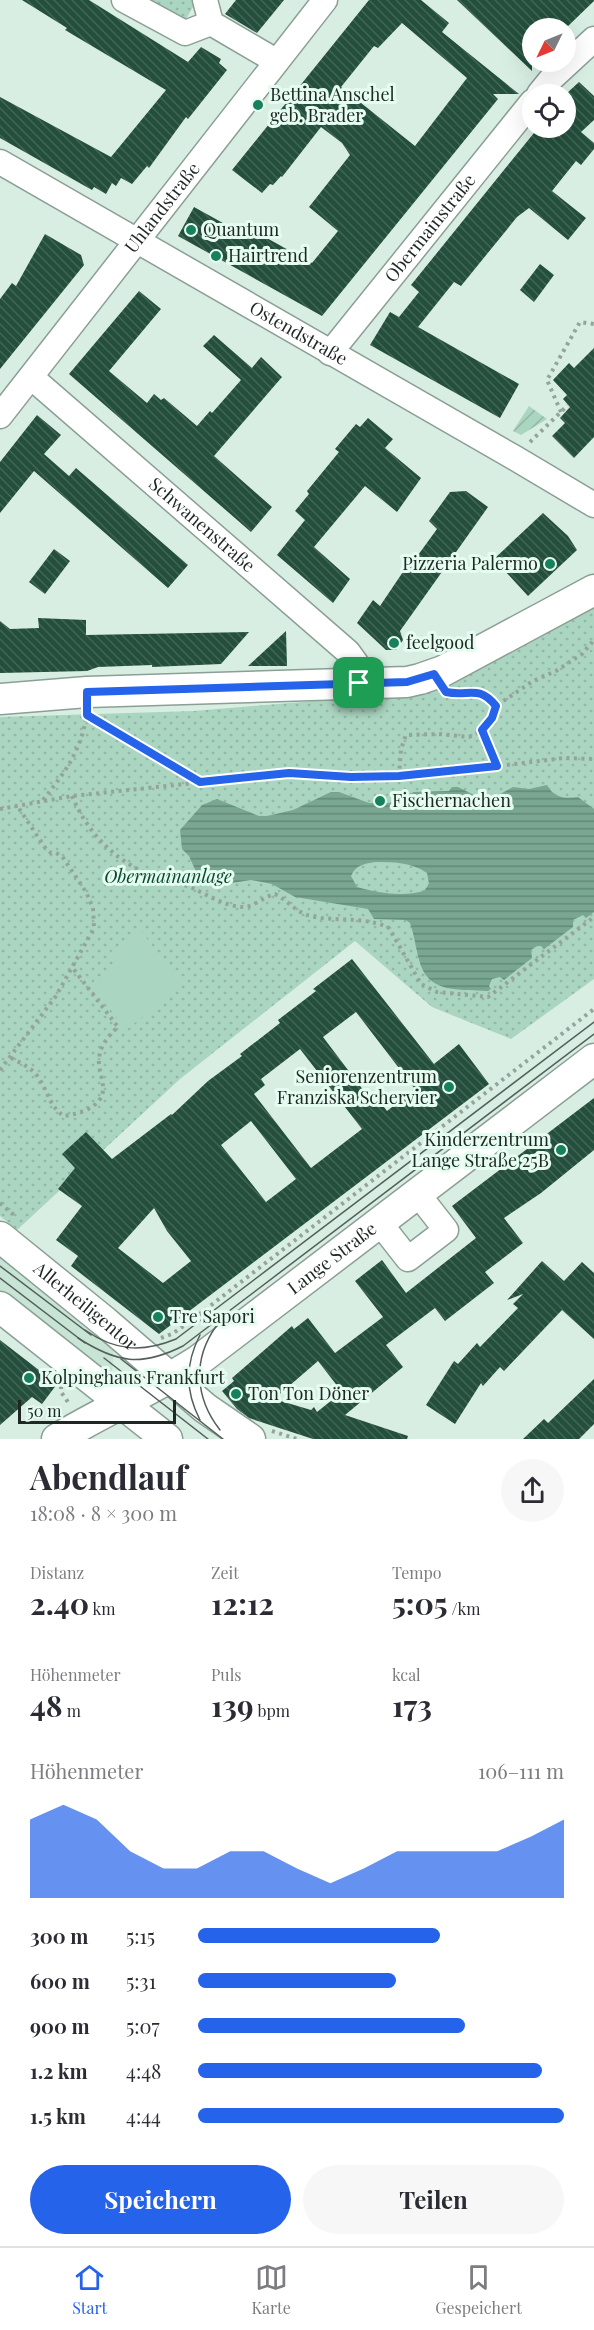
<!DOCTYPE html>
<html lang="de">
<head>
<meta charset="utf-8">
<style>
  :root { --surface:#fff; --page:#f7f7f7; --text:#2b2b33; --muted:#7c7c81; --line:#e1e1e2; --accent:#2563eb }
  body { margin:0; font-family:"Playfair Display",serif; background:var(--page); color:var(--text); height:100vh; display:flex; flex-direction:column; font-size:22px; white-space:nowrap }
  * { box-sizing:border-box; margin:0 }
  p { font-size:20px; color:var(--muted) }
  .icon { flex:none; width:33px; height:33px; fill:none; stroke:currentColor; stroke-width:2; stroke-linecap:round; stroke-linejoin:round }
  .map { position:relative; height:1439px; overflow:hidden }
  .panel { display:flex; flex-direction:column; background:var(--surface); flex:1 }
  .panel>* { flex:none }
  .needle { width:39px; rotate:227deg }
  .fabs { position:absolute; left:522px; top:18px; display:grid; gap:12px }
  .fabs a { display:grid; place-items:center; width:54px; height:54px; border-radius:50%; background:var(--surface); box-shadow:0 6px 24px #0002; font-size:30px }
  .scale { position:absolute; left:18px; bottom:15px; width:158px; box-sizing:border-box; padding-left:6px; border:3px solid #1f2723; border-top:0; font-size:16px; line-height:21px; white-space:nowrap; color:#1f2723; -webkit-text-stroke:4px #e5fcf0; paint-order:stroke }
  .pin { position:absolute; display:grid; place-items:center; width:51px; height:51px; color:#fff; margin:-26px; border-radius:12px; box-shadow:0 3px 9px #0006 }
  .round { display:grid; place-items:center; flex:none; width:63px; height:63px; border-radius:32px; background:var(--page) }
  .head { display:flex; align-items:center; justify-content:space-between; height:102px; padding:0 30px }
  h1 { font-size:33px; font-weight:700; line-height:45px }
  .figures { display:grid; grid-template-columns:repeat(3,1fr); gap:9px; height:102px; padding:6px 30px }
  .figures div { display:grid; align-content:center }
  .figures b { font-size:30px; font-weight:700 }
  .figures small { font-size:16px; font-weight:400 }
  .figures p { font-size:16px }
  .chart { height:168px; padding:12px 30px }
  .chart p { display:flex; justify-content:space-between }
  .chart svg { width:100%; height:108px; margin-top:6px; fill:var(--accent); opacity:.7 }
  .primary-button { display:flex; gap:12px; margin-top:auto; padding:12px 30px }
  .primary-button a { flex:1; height:69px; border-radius:36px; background:var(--accent); color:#fff; font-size:24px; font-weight:700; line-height:69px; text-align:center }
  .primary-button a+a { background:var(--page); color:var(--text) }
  ul { padding:0 30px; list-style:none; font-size:20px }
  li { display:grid; grid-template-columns:96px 72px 1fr; align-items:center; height:45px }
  li i { height:15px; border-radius:8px; background:var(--accent) }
  .tab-bar { display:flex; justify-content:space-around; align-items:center; height:84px; border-top:2px solid var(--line); background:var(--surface); font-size:16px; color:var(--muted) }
  .tab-bar a { display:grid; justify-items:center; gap:3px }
  .tab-bar .on { color:var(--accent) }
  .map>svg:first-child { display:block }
  .built { fill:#c7e4d5 }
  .park { fill:url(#park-dots) }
  .garden { fill:url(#garden-furrows) }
  .pitch { fill:#aad5c0 }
  .water { fill:url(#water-rules); fill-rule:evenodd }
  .building { fill:url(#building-back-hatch); fill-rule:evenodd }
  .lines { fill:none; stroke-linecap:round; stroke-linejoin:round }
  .minor-casing { stroke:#8b9f95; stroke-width:27 }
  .major-casing { stroke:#8b9f95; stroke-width:33 }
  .path { stroke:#94a49c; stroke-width:4; stroke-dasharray:3 4.5; stroke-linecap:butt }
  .minor { stroke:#fff; stroke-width:24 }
  .major { stroke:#fff; stroke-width:30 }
  .tram { stroke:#535f59; stroke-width:1.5 }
  .route-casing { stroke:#fff; stroke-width:12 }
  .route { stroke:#2563eb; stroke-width:8 }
  .poi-dot { fill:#17805c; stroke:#e5fcf0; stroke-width:2 }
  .labels { text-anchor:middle; stroke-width:6; stroke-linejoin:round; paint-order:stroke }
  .poi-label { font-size:18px; fill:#1f2723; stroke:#e5fcf0; text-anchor:start }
  .street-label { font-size:18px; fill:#1f2723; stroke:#e5fcf0 }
  .park-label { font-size:18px; font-style:italic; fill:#0b4832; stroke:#e5fcf0 }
</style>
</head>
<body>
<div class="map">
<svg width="594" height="1439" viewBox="0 0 594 1439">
  <defs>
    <pattern id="park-dots" width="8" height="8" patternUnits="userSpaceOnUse" patternTransform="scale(1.5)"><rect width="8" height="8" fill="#aad5c0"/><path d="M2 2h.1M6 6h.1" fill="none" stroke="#92b7a5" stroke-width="1.8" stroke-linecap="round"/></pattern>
    <pattern id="garden-furrows" width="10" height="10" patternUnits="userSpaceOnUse" patternTransform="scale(1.5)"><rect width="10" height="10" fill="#aad5c0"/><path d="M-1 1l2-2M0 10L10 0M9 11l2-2" fill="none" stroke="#92b7a5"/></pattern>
    <pattern id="water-rules" width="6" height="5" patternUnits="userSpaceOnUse" patternTransform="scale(1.5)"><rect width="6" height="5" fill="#7aa792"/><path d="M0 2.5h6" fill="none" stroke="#638877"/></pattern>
    <pattern id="building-back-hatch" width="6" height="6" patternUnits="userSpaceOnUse" patternTransform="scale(1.5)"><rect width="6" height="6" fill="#234f3c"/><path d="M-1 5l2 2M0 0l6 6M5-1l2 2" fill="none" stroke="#426556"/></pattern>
  </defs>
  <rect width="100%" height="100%" fill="#d8eee3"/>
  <polygon class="built" points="0,1251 114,1348 112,1373 100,1369 0,1292"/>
  <g class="park">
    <polygon points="147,0 197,0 185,21"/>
    <polygon points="594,601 594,979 511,1039 432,1007 355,941 180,1079 17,1230 0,1216 0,717 194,711 411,693"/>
  </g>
  <polygon class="garden" points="529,406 547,419 521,435 513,431"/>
  <polygon class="pitch" points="140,930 183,985 126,1030 91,984 115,965 107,955"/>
  <path class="water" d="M547,785c7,13 18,14 31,12l16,12v103l-8,6 -3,-3 -10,5v7l-29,22 -3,-3h-4l-6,4 1,8 -28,22 -4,-3 -8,2 -3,7 2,3 -3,2c-25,-2 -57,3 -67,-25 -5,-14 -6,-29 -11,-43l-4,-3 -32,-1 -6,-10 -73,-12 -23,-13 -21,-4 -38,6 -16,-12 -8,-18 -7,-7 -2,-19 22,-25 15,-6 42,17h8l26,-6 38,-18h8l30,11h20l25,-11 35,-1 3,-4h6l22,11 11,1 22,-12 16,2zM375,862c19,0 36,0 52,11l2,11 -5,7c-22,6 -45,2 -67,-4l-6,-11c5,-11 12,-12 24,-14z"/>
  <g class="building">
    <polygon points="22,0 89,0 188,62 201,47 221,59 219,63 227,70 188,119 186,117 149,168 147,166 132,184 121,178 116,186 112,183 106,194 94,187 92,190 0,138 0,97 111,157 166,90 65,30 67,28"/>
    <polygon points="236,0 284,0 257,33 225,14"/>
    <path d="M369,0h52l28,23 -7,9 77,62h-26l5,5 -176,217 -144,-80 16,-29 47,26 2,-3 9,4 2,-3 58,32 26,-32 -29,-24 41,-52 -8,-12 -21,-16 -39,50 -1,-1 -8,9 -3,-1 -8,9 -30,-23zM402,23l65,55 -52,68 -74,-59 33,-41 4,2z"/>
    <polygon points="457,0 594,0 594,1 566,28 532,28 532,71"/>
    <polygon points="579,82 594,96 594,120 581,132 594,143 594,149 581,165 576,161 552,191 586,218 568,240 529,208 517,217 461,286 454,282 418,327 519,384 500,418 370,345 390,312 399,317 419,292 411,285 538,128 566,128 566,94"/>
    <polygon points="45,234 81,255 84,265 0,369 0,299 12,283 16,286"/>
    <polygon points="540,264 554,275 534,302 520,290"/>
    <polygon points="139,291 161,309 109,371 147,403 154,394 161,400 164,398 197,426 210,411 212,413 241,380 203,346 214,335 252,368 261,357 282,377 214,456 272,507 251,532 69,374"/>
    <polygon points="594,348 594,437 574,458 552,436 565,423 560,418 570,407 563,399 567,395 553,380 569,363 574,368"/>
    <polygon points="37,415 61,435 44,454 69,476 76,468 188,565 168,588 34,471 0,513 0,462"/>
    <polygon points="368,418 393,439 385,448 421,478 397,512 365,486 314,547 350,579 333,603 277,555 305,520 295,511 309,494 307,491 339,452 335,449 356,424 360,427"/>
    <polygon points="466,491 488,507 400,631 403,640 396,650 386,650 357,623 373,600 380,606 411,560 413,562 437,529 429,521 450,492"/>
    <polygon points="543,513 568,536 577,550 528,596 494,559"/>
    <polygon points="54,549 70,561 45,594 29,582"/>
    <polygon points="38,618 86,620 86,635 249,632 221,664 152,667 152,665 98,667 87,671 0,673 0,621 10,629 39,628"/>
    <polygon points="286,631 287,666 248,666"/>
    <path d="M352,959l82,105 25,-20 30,40 -330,250 -88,-68 7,-10 -22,-16 26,-34 -24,-17 17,-21 -13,-14 24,-22 26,27 59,-45 1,1 36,-34 34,-25 -2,-2 40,-31 -2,-3 38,-29 -3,-2zM356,1012l59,77 -28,22 -9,-12 -5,4 -50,-66zM300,1049l62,80 -51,39 -57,-74 11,-9 -4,-6zM251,1121l45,58 -30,23 -45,-57zM154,1208l13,23 24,30 -28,22 -45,-35z"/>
    <path d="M594,1098v52l-53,43 -37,25 19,25 -38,29 9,11 -49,38 -10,-13 -49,37 17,22 -58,48 63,21 -1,3h-94l-64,-21 -12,-9 -15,-18 12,-10 -2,-3 60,-52 2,3 14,-11 27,35 48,-36 -28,-36 27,-21 24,33 70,-55 -24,-32zM318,1361l24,31 -25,20 -3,-5 -3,3 -37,-11z"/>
    <polygon points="542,1261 564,1281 582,1262 594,1273 594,1339 562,1310 504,1371 500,1367 483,1386 481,1383 455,1424 426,1405 454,1361 458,1364 477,1343 480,1347 518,1308 513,1304 523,1294 507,1300"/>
    <polygon points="0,1340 57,1384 42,1404 32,1397 0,1425"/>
    <polygon points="594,1379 594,1424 579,1439 523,1439 544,1419 548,1423"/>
  </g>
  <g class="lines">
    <g class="minor-casing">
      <g id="minor">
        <polyline points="124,0 185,33 211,23"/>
        <polyline points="205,0 211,23 276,61"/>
        <polyline points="539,94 552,78 594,39"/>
        <path id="s1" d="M0,162l515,296 79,47"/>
        <path id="s2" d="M330,353l202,-251"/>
        <path id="s3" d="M31,377l317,275 8,11 3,20"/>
        <path id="s4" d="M0,416l325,-416"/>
        <polyline points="379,1222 408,1259 446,1230 417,1193"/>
      </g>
    </g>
    <g class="major-casing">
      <g id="major">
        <polyline points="0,699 87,692 407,682 420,679 443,671 594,590"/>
        <path id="s5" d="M0,1237l105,85 100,86 45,31"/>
        <polyline points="0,1307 167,1439"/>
        <path id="s6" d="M57,1439c46,-28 96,-49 142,-79l395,-301"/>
      </g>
    </g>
    <g class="path">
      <polyline points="561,412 547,380 580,322 594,324"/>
      <polyline points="530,442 568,405"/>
      <path d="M457,693c18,-1 27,-2 39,13"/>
      <polyline points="92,718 199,781"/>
      <polyline points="482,731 497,767"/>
      <polyline points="399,776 401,749 406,735 439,734 469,737 482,731 492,718 496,706 533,681 556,671 582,654 594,640"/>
      <path d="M72,796c15,36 42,64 78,79 13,6 27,7 40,12 16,7 34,19 52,20 10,1 21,-10 33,-13 13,7 21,18 35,22 25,6 56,0 79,12l32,56 16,8 51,5 106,-80"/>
      <path d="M43,800c23,-29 37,-48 44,-85"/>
      <polyline points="0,809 72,796 289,773 351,777 399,776 432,774 564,758 594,759"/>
      <path d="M11,1058c10,5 21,10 27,19 10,14 11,29 26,39 14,-2 40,-9 39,-28 0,-10 -5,-19 -4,-29 1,-13 9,-23 19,-32l-46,-60"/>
      <polyline points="0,1070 56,996 94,928 93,908 86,892 62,856 56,853 51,853 46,849 18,807"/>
      <polyline points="0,1203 15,1216"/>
      <polyline points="161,1338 172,1334 188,1323 594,1009"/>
      <polyline points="61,1386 61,1392 70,1405"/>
      <polyline points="272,1431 297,1439"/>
    </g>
    <use href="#minor" class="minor"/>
    <use href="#major" class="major"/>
    <g class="tram">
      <polyline points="0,1266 91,1335"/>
      <polyline points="0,1278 85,1343"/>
      <path d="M217,1325c-25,34 -22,73 3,105"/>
      <path d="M85,1330c30,21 57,23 91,9l418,-317"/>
      <path d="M200,1335c-15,29 -15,56 0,85"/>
      <path d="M78,1338c39,25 63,29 105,8l411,-312"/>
      <polyline points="104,1358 208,1439"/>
      <polyline points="121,1359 223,1439"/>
    </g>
  </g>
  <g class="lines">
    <g class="route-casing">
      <path id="route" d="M434,674l12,18c23,5 32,-8 50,14l-4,12 -10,12 15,36 -98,10 -48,1 -62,-4 -89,9 -113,-67v-23l320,-10z"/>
    </g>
    <use href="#route" class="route"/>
  </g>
  <g class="poi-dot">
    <circle cx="258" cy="105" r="6"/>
    <circle cx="191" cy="230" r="6"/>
    <circle cx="216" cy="256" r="6"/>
    <circle cx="550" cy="564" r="6"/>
    <circle cx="394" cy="643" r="6"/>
    <circle cx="380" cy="801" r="6"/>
    <circle cx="449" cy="1087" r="6"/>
    <circle cx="561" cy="1150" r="6"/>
    <circle cx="158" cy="1317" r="6"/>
    <circle cx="29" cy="1378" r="6"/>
    <circle cx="236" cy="1394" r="6"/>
  </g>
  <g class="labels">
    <g class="poi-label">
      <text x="270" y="101">Bettina Anschel<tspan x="270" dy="21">geb. Brader</tspan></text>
      <text x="203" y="236">Quantum</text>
      <text x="228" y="262">Hairtrend</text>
      <text x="538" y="570" text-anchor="end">Pizzeria Palermo</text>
      <text x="406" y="649">feelgood</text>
      <text x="392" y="807">Fischernachen</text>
      <text x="437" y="1083" text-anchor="end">Seniorenzentrum<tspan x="437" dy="21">Franziska Schervier</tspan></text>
      <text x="549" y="1146" text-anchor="end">Kinderzentrum<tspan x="549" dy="21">Lange Straße 25B</tspan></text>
      <text x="170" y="1323">Tre Sapori</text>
      <text x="41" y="1384">Kolpinghaus Frankfurt</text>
      <text x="248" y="1400">Ton Ton Döner</text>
    </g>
    <g class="street-label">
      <text dy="6" stroke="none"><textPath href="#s4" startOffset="264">Uhlandstraße</textPath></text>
      <text dy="6" stroke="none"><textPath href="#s2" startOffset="160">Obermainstraße</textPath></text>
      <text dy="6" stroke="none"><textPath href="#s1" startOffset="344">Ostendstraße</textPath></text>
      <text dy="6" stroke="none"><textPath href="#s3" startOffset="226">Schwanenstraße</textPath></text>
      <text dy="6" stroke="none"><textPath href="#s6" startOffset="330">Lange Straße</textPath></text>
      <text dy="6" stroke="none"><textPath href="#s5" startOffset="110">Allerheiligentor</textPath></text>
    </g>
    <g class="park-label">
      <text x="168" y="883">Obermainanlage</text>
    </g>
  </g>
</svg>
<div class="fabs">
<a><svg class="needle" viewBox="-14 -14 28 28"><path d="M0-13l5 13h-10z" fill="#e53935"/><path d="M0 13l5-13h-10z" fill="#7c7c81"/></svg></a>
<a><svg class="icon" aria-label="locate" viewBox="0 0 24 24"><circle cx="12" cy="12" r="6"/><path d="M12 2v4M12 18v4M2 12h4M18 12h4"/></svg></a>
</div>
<div class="scale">50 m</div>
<div class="pin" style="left:359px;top:683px;background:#1e9e55"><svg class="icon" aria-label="arrive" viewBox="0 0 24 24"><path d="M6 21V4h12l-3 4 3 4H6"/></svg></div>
</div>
<section class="panel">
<div class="head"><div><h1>Abendlauf</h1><p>18:08 · 8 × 300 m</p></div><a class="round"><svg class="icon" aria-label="share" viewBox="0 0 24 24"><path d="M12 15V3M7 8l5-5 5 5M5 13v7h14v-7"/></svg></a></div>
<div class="figures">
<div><p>Distanz</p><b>2.40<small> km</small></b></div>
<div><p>Zeit</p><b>12:12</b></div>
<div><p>Tempo</p><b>5:05<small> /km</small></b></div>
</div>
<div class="figures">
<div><p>Höhenmeter</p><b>48<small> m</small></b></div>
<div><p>Puls</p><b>139<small> bpm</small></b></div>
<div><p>kcal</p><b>173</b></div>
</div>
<div class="chart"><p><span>Höhenmeter</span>106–111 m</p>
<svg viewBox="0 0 160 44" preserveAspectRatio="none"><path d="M0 44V12L10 6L20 12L30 25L40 32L50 32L60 25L70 25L80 32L90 38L100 32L110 25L120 25L130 25L140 25L150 19L160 12V44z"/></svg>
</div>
<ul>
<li><b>300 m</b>5:15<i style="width:66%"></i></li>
<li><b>600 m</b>5:31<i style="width:54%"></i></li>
<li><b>900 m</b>5:07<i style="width:73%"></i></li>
<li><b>1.2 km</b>4:48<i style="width:94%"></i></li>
<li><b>1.5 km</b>4:44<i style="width:100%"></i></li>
</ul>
<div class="primary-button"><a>Speichern</a><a>Teilen</a></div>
</section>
<nav class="tab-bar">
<a class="on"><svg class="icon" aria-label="home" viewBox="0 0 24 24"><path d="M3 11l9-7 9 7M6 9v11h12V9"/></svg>Start</a>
<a><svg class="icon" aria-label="map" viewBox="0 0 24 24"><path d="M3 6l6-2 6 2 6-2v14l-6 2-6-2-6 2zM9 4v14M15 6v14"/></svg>Karte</a>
<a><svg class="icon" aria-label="saved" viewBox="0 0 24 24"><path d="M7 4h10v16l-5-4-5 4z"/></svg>Gespeichert</a>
</nav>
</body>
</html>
